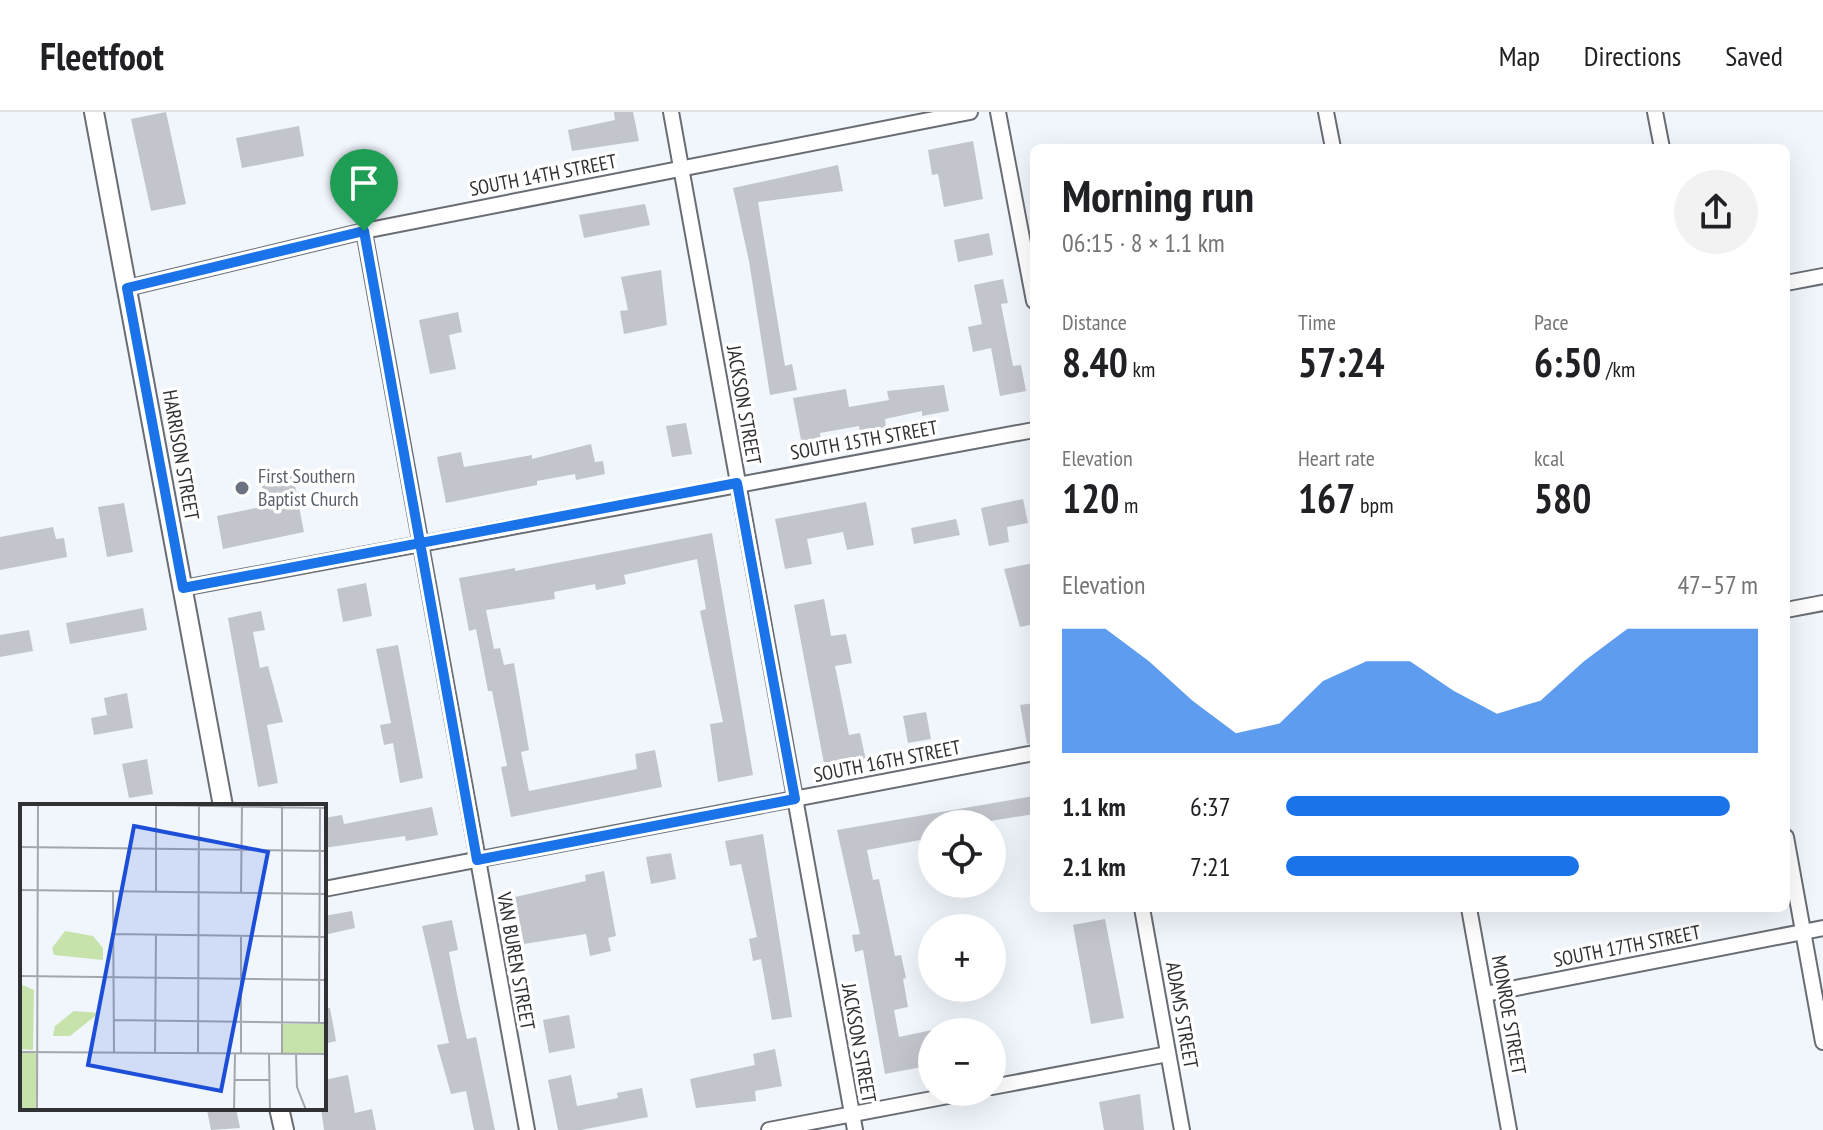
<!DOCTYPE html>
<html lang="en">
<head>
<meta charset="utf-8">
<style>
  :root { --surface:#fff; --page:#f2f2f2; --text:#202124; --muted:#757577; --line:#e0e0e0; --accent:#1a73e8 }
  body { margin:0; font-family:"PT Sans Narrow",sans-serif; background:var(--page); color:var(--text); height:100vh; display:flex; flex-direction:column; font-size:30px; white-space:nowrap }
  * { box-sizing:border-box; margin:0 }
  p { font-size:26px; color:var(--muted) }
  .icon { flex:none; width:44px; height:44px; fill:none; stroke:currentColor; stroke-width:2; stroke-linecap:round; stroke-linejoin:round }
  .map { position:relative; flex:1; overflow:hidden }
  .details { position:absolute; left:1030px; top:32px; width:760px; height:768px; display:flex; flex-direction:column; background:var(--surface); border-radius:12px; box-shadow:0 8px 32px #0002 }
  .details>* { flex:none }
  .controls { position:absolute; left:918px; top:698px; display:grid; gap:16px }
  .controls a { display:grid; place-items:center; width:88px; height:88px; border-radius:50%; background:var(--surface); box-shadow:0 8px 32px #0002; font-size:40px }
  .pin { position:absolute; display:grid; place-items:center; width:68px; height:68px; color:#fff; margin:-82px -34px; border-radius:50% 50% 50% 0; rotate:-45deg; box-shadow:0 0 8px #0007 }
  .pin .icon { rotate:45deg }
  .round { display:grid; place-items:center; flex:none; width:84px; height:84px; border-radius:42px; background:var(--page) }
  .summary { display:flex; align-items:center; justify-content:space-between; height:136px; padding:0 32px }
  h1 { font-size:44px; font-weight:800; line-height:60px }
  .metrics { display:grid; grid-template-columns:repeat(3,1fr); gap:12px; height:136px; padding:8px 32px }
  .metrics div { display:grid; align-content:center }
  .metrics b { font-size:40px; font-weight:800 }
  .metrics small { font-size:22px; font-weight:400 }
  .metrics p { font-size:22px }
  .chart { height:224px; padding:16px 32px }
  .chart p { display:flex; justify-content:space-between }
  .chart svg { width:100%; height:144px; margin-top:8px; fill:var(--accent); opacity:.7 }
  ul { padding:0 32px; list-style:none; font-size:26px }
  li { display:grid; grid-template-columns:128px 96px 1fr; align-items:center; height:60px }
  li i { height:20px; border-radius:10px; background:var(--accent) }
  header { display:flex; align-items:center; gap:48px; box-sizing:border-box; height:112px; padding:0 40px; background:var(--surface); border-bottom:2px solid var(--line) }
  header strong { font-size:38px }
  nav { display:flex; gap:44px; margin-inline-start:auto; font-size:28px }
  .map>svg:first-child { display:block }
  .building { fill:#c2c6cc }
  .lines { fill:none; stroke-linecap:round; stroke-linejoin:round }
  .minor-casing { stroke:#696d73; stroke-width:18 }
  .tertiary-casing { stroke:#696d73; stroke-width:22 }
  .minor { stroke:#fff; stroke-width:14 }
  .tertiary { stroke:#fff; stroke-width:18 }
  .route-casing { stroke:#fff; stroke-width:16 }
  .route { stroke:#1a73e8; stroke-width:10 }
  .worship-dot { fill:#6b7280; stroke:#fff; stroke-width:3 }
  .labels { text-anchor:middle; stroke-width:7; stroke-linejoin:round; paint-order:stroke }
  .street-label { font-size:20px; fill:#2f3133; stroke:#fff }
  .worship-label { font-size:20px; fill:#5b616d; stroke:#fff; text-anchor:start }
  .inset-road { fill:none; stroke:#a3a7ac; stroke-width:2 }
  .view { fill:#1d4ed8; fill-opacity:0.15; stroke:#1d4ed8; stroke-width:4 }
  .inset-edge { fill:none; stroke:#2f3133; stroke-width:4 }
</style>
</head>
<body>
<header>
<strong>Fleetfoot</strong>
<nav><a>Map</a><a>Directions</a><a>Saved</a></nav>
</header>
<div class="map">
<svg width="1823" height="1018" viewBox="0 0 1823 1018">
  <rect width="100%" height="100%" fill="#f1f5fc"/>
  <g class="building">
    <polygon points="166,0 186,92 151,99 131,7"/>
    <polygon points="614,0 633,0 639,29 572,39 568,18 615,8"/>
    <polygon points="299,14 304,44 242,56 236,26"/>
    <polygon points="973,29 983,87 944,95 938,62 932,63 928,38"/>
    <polygon points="838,53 843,79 758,90 785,254 792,252 797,278 770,283 749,149 733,76"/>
    <polygon points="645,92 650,113 584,126 579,103"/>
    <polygon points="989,121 993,143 958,150 954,128"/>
    <polygon points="661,158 667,213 624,222 620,199 628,198 621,165"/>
    <polygon points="1003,167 1008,191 1001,192 1013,254 1021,253 1026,279 1000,284 991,236 973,240 968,215 982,212 974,173"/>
    <polygon points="458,200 462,220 449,223 456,257 430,262 419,208"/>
    <polygon points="944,273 949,299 922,304 922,299 885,307 886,315 860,320 859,314 820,321 821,329 802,333 793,286 846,277 849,295 889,288 887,279"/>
    <polygon points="686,311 692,342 672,345 666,314"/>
    <polygon points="591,332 595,350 603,349 605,362 576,368 575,362 537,369 537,373 446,391 437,345 461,340 464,355 532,343 532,347"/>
    <polygon points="292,358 304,420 223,437 217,404 266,394 260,364"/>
    <polygon points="1023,387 1028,411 1007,415 1009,430 989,434 981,396"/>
    <polygon points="866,390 874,433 847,438 843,420 807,427 812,452 785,457 775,407"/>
    <polygon points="124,391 133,440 107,445 98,395"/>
    <polygon points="956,407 960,423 914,432 911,416"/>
    <polygon points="53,415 56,427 64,426 67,445 0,458 0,425"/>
    <polygon points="712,421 753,663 718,670 710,612 723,610 700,499 706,497 697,447 624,463 626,472 596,478 595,472 554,480 555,487 486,498 494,537 500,536 504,553 514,551 529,638 521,640 529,679 637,657 635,642 655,638 662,675 511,705 501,655 507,654 492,579 488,579 476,517 469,519 459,466 515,456 515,459"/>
    <polygon points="1034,451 1034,512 1020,515 1004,457"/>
    <polygon points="366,471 372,504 343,510 337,477"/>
    <polygon points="824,487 831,524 846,522 852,551 835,554 849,623 860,621 866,649 825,657 794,493"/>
    <polygon points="143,496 147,518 70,532 66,511"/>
    <polygon points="261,499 265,518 253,520 260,556 268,554 283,610 267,613 278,671 258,675 228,506"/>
    <polygon points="29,518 33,539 0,545 0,523"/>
    <polygon points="398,533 423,666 400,671 393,631 384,633 380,613 391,611 376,537"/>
    <polygon points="127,581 133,616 94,623 91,606 107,603 104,586"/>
    <polygon points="1034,591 1034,631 1027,632 1020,593"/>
    <polygon points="926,600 931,627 908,631 903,604"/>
    <polygon points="147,647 153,682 129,686 122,652"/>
    <polygon points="1034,684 1034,702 972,712 932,712 932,760 926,760 920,728 867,738 873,768 879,767 895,844 901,843 906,866 903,867 908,895 894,898 899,925 932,918 932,953 885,962 863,838 855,840 852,823 860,822 837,718"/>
    <polygon points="432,695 438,723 406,729 405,724 324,736 324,706 342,703 344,712"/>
    <polygon points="763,722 792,905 772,908 761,847 753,849 749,827 757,825 741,752 730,754 725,729"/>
    <polygon points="671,741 676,767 651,772 646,745"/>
    <polygon points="604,759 616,824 608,826 611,839 590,844 586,822 524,832 515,785 586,769 585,763"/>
    <polygon points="352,799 355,816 324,823 324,804"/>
    <polygon points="1105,807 1124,906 1091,912 1073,813"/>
    <polygon points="452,808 458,838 449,840 458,887 467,927 476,925 495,1018 474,1018 466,979 451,982 437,933 449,931 422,814"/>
    <polygon points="324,896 330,896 336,929 324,932"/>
    <polygon points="569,903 575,936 549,941 543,908"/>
    <polygon points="775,937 782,974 755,979 756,989 696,996 690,967 755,953 753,942"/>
    <polygon points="348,963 355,1001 372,997 376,1018 324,1018 321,996 324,968"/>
    <polygon points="571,963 577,994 618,986 617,981 642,976 648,1005 581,1018 558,1018 548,968"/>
    <polygon points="1140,982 1144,1018 1104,1018 1099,990"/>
    <polygon points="236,996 240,1016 211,1018 207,998"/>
  </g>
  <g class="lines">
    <g class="minor-casing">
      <g id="minor">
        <polyline points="671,0 855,1018"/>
        <polyline points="998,0 1034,189"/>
        <polyline points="1326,0 1333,36"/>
        <polyline points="1655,0 1662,36"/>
        <polyline points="364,119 527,1018"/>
        <polyline points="1786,171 1823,164"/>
        <polyline points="127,176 364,119 970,0"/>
        <polyline points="183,476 1034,318"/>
        <polyline points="1786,498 1823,491"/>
        <polyline points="1786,725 1823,930"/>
        <polyline points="324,777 1034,641"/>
        <polyline points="1142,796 1182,1018"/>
        <polyline points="1469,796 1509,1018"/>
        <polyline points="1485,882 1823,816"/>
        <polyline points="992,975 1168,942"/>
        <polyline points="769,1018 969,980"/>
      </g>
    </g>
    <g class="tertiary-casing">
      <g id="tertiary">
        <polyline points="94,0 223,694"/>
        <polyline points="279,996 284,1018"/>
      </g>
    </g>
    <use href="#minor" class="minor"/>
    <use href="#tertiary" class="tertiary"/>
  </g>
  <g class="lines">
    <g class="route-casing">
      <polyline id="route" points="364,119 127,176 183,476 737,371 795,687 477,748 364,119"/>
    </g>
    <use href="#route" class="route"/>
  </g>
  <circle class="worship-dot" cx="242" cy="376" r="8"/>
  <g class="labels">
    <g class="street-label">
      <text transform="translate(543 63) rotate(-11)" y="7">SOUTH 14TH STREET</text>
      <text transform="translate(744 293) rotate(80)" y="7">JACKSON STREET</text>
      <text transform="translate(864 328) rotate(-10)" y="7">SOUTH 15TH STREET</text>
      <text transform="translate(181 343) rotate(80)" y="7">HARRISON STREET</text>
      <text transform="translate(887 649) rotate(-11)" y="7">SOUTH 16TH STREET</text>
      <text transform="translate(1627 834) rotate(-11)" y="7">SOUTH 17TH STREET</text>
      <text transform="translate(516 849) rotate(80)" y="7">VAN BUREN STREET</text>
      <text transform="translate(1182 903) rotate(80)" y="7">ADAMS STREET</text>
      <text transform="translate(1509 903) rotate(80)" y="7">MONROE STREET</text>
      <text transform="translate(859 931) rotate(80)" y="7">JACKSON STREET</text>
    </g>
    <g class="worship-label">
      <text x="258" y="371">First Southern<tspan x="258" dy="23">Baptist Church</tspan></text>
    </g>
  </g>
  <g transform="translate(20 692)">
    <rect width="306" height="306" fill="#f1f5fc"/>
    <path d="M45,127l28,5 10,12v12l-49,-5 -2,-7zM0,180l14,6 -1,60 -13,-1zM54,207l25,2 -29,23h-17l2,-10zM263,220h43v29h-43zM0,248h17v58h-17z" fill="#c8e2ac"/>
    <path class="inset-road" d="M80,0l226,4M262,0v250M0,43l306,4M0,86l306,4M93,87l1,162M136,88v-87M221,89l1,-87M93,130l213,3M221,132v118M0,172l306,4M93,216l213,3M299,219l1,-215M0,248l306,2M135,249l1,-119M178,249l1,-249M249,250l1,56M276,250l1,33 9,23M215,276h34M17,306l1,-306M214,306l1,-56"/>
    <path class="view" d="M114,22l134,26 -47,239 -133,-26z"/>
    <rect width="306" height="306" class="inset-edge"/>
  </g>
</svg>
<div class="controls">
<a><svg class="icon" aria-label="locate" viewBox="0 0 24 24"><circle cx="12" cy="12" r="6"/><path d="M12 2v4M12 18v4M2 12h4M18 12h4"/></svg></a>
<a>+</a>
<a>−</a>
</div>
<div class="pin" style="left:364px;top:119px;background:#1e9e55"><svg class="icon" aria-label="arrive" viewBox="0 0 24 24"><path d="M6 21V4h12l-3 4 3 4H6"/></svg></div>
<section class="details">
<div class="summary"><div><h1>Morning run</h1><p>06:15 · 8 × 1.1 km</p></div><a class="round"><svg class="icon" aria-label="share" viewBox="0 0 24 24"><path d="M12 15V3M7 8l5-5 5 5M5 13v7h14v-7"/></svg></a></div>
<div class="metrics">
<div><p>Distance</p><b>8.40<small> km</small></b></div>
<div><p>Time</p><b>57:24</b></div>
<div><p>Pace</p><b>6:50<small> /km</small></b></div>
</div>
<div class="metrics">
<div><p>Elevation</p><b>120<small> m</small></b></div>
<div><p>Heart rate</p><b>167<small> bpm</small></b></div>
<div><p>kcal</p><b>580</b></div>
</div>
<div class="chart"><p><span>Elevation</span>47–57 m</p>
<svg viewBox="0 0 160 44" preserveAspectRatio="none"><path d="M0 44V6L10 6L20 16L30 28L40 38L50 35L60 22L70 16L80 16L90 25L100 32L110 28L120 16L130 6L140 6L150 6L160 6V44z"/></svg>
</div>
<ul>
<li><b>1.1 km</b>6:37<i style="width:94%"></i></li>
<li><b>2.1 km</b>7:21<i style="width:62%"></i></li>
</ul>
</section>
</div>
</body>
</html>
